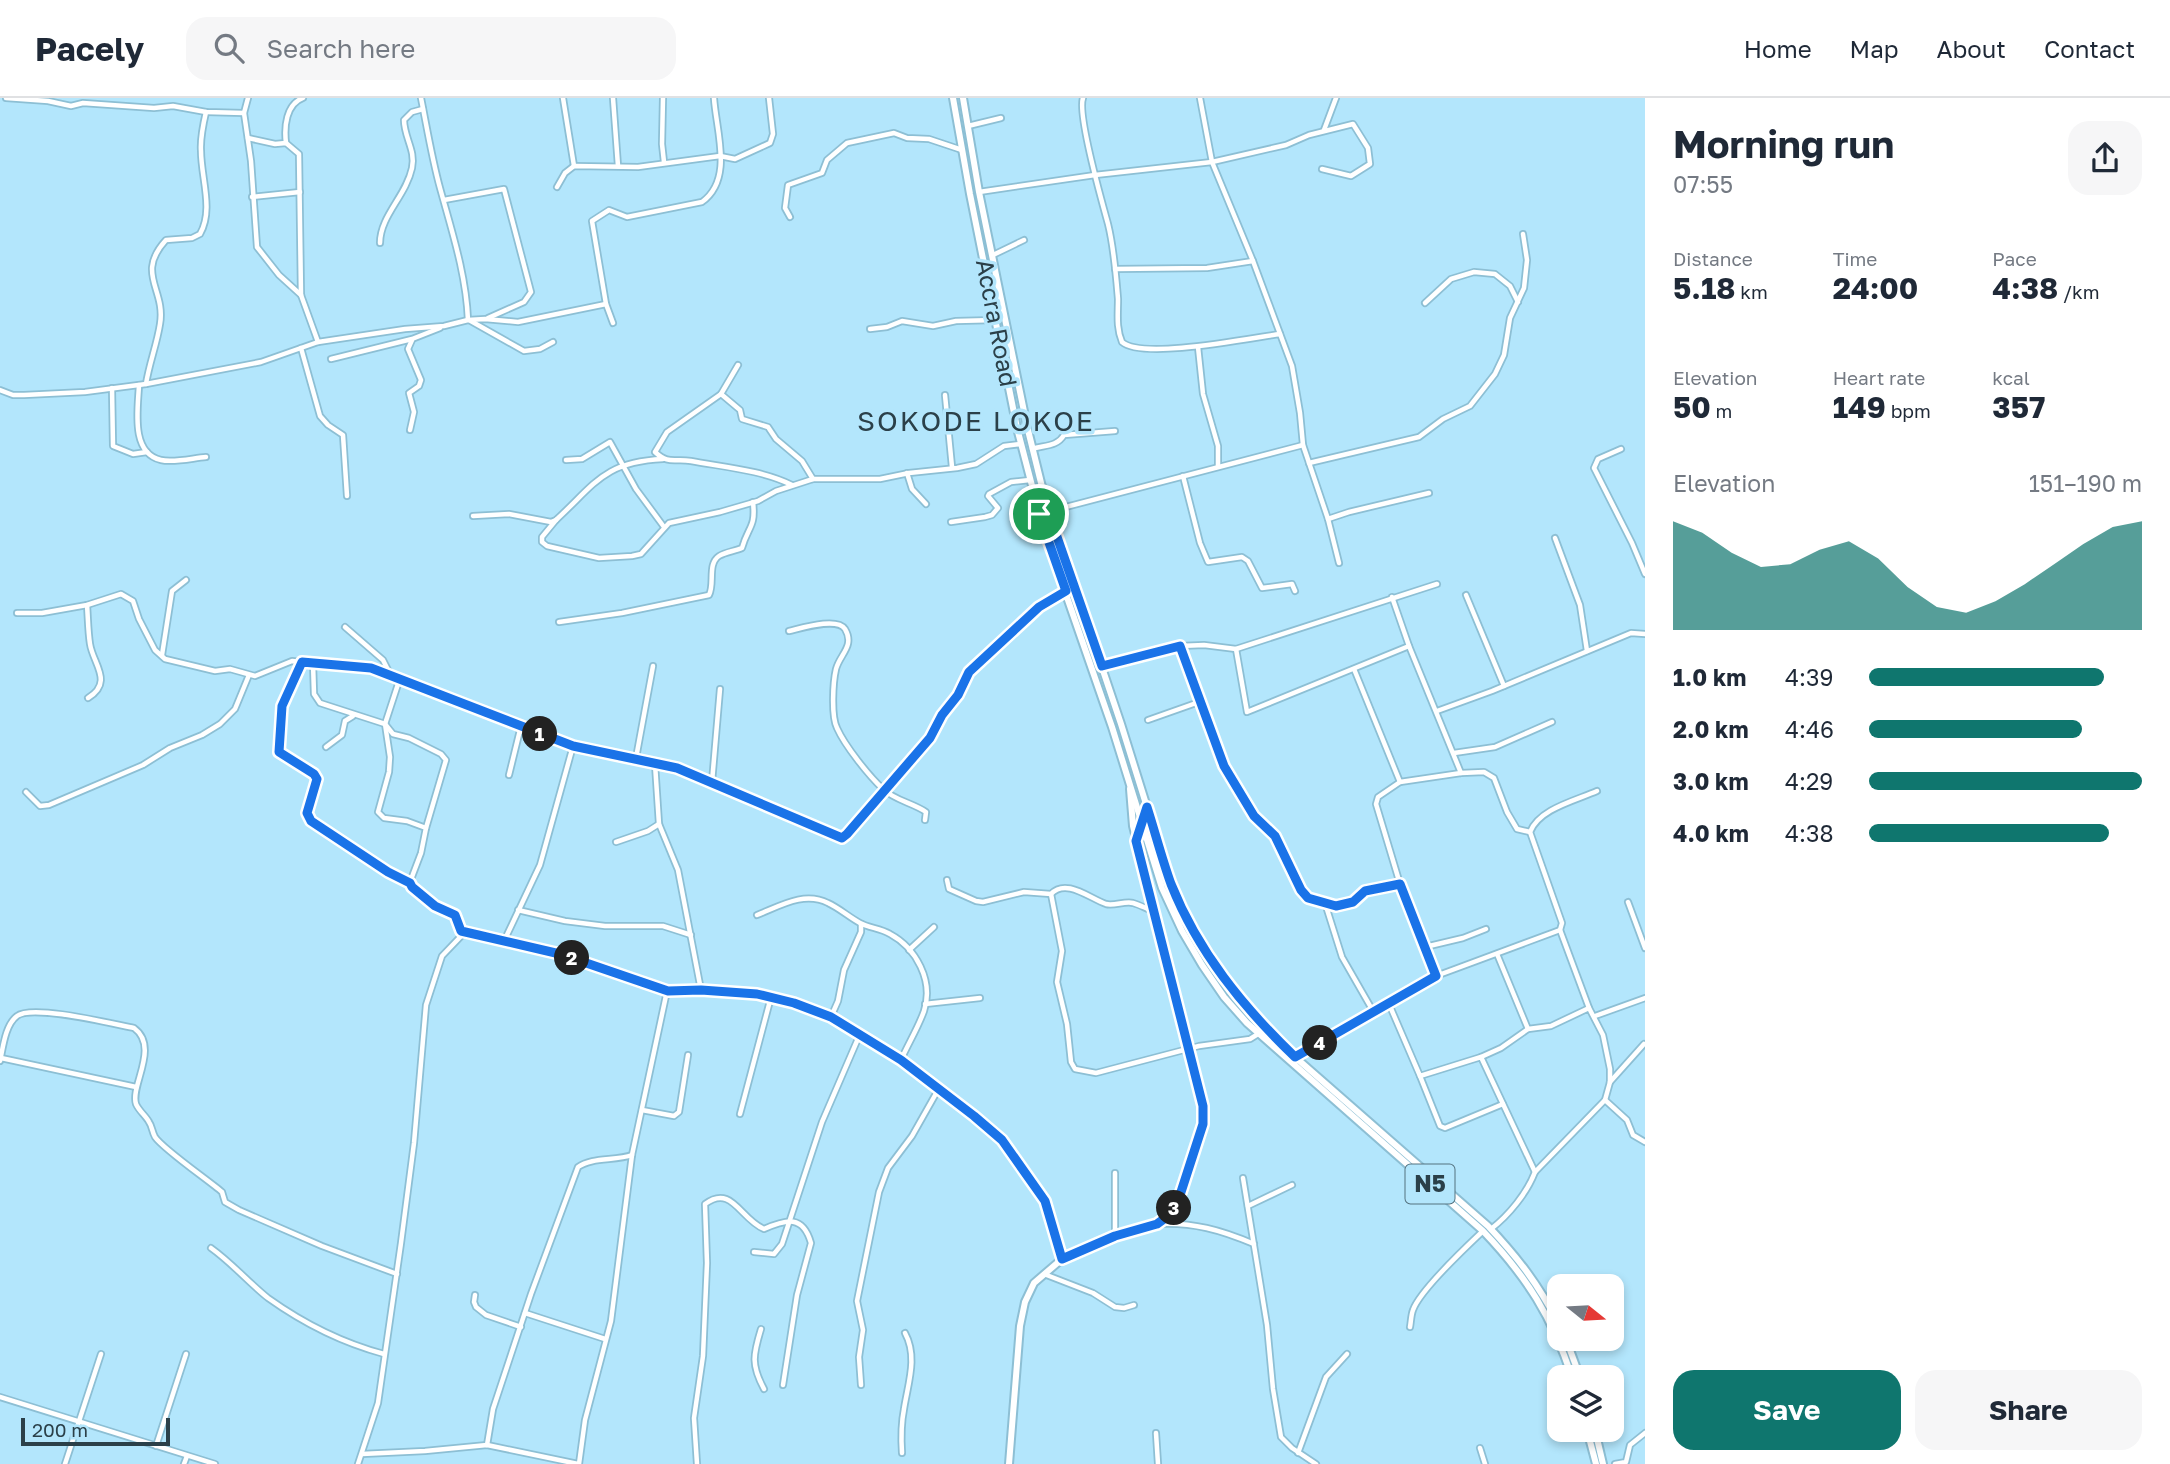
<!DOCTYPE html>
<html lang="en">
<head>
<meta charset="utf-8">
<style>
  :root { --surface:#fff; --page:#f6f6f7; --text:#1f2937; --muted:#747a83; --line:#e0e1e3; --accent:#0f766e }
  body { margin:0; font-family:"Golos Text",sans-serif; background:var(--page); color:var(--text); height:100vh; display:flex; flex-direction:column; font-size:26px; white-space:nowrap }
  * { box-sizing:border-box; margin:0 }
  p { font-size:23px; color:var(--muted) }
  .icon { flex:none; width:38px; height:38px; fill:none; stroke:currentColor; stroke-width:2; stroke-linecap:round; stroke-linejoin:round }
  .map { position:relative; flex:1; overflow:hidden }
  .sheet { display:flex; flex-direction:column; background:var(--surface); width:525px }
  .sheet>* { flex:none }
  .needle { width:46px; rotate:108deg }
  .buttons { position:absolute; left:1547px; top:1176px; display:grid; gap:14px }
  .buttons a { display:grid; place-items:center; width:77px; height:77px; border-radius:14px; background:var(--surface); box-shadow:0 4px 10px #0003; font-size:35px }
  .scale { position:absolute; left:21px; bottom:18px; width:149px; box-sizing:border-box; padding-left:7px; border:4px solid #2b4049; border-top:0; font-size:19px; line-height:24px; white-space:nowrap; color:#2b4049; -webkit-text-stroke:5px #b3e6fc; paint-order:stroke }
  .pin { position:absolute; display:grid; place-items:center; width:60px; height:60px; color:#fff; margin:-30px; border:4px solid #fff; border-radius:50%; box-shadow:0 2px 7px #0007 }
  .km { position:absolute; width:35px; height:35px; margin:-18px; border-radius:50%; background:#222; color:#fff; font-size:19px; line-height:35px; text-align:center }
  .round { display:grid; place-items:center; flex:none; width:74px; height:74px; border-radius:21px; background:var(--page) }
  .summary { display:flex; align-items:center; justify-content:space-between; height:119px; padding:0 28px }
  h1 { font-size:38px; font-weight:700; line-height:52px }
  .figures { display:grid; grid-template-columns:repeat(3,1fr); gap:10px; height:119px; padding:7px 28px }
  .figures div { display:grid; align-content:center }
  .figures b { font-size:30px; font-weight:700 }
  .figures small { font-size:19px; font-weight:400 }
  .figures p { font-size:19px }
  .chart { height:196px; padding:14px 28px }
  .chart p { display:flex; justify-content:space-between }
  .chart svg { width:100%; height:126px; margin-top:7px; fill:var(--accent); opacity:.7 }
  .cta { display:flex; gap:14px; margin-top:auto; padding:14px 28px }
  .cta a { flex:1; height:80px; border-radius:21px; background:var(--accent); color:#fff; font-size:28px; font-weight:700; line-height:80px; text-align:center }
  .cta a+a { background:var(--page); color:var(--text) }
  ul { padding:0 28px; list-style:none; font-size:23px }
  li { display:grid; grid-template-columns:112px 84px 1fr; align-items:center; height:52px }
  li i { height:18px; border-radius:9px; background:var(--accent) }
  header { display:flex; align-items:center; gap:42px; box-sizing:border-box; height:98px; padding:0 35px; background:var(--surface); border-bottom:2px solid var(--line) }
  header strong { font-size:33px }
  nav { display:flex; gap:38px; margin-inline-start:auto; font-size:24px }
  .search { width:490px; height:63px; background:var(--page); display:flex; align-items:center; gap:18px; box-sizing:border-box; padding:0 24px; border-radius:21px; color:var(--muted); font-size:26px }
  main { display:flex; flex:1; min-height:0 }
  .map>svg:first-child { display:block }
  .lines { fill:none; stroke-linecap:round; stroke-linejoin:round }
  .street-casing { stroke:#8dbfd4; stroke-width:8 }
  .secondary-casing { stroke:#8dbfd4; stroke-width:10 }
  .primary-casing { stroke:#8dbfd4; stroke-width:10 }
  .street { stroke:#fff; stroke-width:4.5 }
  .secondary { stroke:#fff; stroke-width:6 }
  .primary { stroke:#fff; stroke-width:6 }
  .route-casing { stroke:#fff; stroke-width:14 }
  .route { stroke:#1a73e8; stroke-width:9 }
  .labels { text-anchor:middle; stroke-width:7; stroke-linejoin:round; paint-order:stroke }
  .shield { fill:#b3e6fc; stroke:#54727f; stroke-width:2 }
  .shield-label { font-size:23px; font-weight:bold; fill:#2b4049 }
  .street-label { font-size:24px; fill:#2b4049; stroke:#b3e6fc }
  .quarter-label { font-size:28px; letter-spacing:2px; fill:#2b4049; stroke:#b3e6fc }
</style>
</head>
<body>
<header>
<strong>Pacely</strong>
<div class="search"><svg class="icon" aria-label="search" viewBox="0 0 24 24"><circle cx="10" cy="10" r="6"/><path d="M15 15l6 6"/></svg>Search here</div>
<nav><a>Home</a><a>Map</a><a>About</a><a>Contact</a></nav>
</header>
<main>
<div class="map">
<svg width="1645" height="1366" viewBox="0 0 1645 1366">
  <rect width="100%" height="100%" fill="#b3e6fc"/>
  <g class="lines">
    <g class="street-casing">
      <g id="street">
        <polyline points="6,0 48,3 71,8 83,5 154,10 173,8 206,14 244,15"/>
        <polyline points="248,0 244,15 251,63 257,149 279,177 301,197"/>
        <path d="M421,0c6,30 11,61 19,90 12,44 26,86 28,132"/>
        <polyline points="563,0 574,68"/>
        <polyline points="613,0 618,68"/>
        <polyline points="663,0 662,46 664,64"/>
        <path d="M1083,0c-6,17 19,104 25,126 6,24 8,51 10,75 0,15 -2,29 4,43 20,18 129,-4 158,-8"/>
        <polyline points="1200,0 1212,64 1253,163 1292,268 1300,315 1303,347 1328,421 1339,465"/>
        <polyline points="968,28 1001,20"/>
        <polyline points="1324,32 1336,0"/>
        <polyline points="248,40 275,46 286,45 299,56 301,197 318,244"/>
        <path d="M286,45c-2,-16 0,-39 17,-45"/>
        <polyline points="557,89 565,75 574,68 638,69 720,58 735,61 770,45 773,36 769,0"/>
        <polyline points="979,94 1095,77 1212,64 1286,47 1309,37 1353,26 1368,50 1370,66 1351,78 1322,71"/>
        <polyline points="252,99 300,94"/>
        <polyline points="444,102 504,91 531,194 524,204 488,220"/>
        <polyline points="790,119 785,110 788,87 822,75 827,62 847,45 894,35 907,40 929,41 962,52"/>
        <path d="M380,145c0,-27 26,-47 32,-75 4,-17 -8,-31 -8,-48l8,-8 11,-3"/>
        <polyline points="993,157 1024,142"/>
        <polyline points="1115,171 1207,170 1253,163"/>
        <polyline points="1425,205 1451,181 1474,174 1495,176 1510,188 1518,204"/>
        <polyline points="469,222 524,253 540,251 553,244"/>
        <path d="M613,225l-7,-19 -14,-83 17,-11 18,7 75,-15c32,-23 14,-71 12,-104"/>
        <polyline points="870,231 887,229 902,223 933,228 956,223 996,222"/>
        <polyline points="1198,249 1203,296 1218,348 1218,368"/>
        <polyline points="301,250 320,318 328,327 343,337 347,398"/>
        <polyline points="331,261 412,241 440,230"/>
        <path d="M738,267l-17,29 -54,38 -12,20c14,13 19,6 36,9 32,6 71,9 101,24"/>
        <path d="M146,286c3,-20 11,-40 14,-60 6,-35 -25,-50 6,-84l26,-2 8,-4c14,-24 1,-56 1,-83 -1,-13 2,-26 5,-39"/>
        <path d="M139,287c-1,23 -9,68 22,75 13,3 32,-2 45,-3"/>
        <polyline points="112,290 113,348 133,356 147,354"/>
        <polyline points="0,292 13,297 24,297 85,294 146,286 261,264 318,244 405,231 444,228 468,222 485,221 518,224 606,206"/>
        <polyline points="721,296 740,312 742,321 768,329 776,341 802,363 813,381"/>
        <polyline points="945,297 952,369"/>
        <polyline points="410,332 414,314 409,295 419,288 421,282 408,251 412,242"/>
        <path d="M1032,351c12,-4 25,-2 32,-14l51,-4"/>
        <polyline points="1621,351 1598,361 1594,370 1632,445 1645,476"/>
        <polyline points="566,362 582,361 610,344 636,391 664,429"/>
        <polyline points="1309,365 1419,339 1443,321 1470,308 1495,276 1504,257 1510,220 1524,190 1527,162 1523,136"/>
        <polyline points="907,375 912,391 926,406"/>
        <polyline points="1183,378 1200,445 1208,464 1242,459 1248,463 1262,490 1292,486 1295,493"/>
        <polyline points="1039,416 1303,347"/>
        <path d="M473,418l36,-2 42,8 5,-2c40,-37 48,-58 107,-61"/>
        <polyline points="1328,421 1349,414 1429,395"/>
        <polyline points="556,422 542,439 542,444 547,448 599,460 632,458 641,456 669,425 720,414 758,403 776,393 813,381 880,381 909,375 957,370 976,366 1004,348 1021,346"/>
        <polyline points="951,424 985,419 992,417 998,410 988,398 989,396 1011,384 1030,382"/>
        <polyline points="1555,440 1580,507 1587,553"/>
        <polyline points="1466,497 1504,588"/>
        <polyline points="1392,499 1409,548 1461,675"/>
        <path d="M87,507c1,13 1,26 3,39 3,20 24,38 -2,54"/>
        <polyline points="17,515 42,515 87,507 121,496 133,503 139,521 155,552 165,561 215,573 230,571 255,578 292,563 371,571 573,648 677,670 842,740 847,736 931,640 942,617 958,597 969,574 1039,509 1075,490"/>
        <path d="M559,524l63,-9 87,-18c6,-11 -2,-31 10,-39 6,-4 16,-5 23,-8 6,-22 14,-20 11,-46"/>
        <polyline points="345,529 383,562 390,576"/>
        <path d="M789,533c13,-3 48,-14 56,-2 10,17 -5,25 -9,40 -3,13 -5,47 1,59 8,18 32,48 46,61 11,11 30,14 43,23l-1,8"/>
        <polyline points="1180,548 1225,668 1254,718 1275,738 1301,791 1308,801 1336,808 1353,804 1365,793 1400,786"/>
        <polyline points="1236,551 1247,614 1409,548"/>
        <polyline points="162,557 172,493 186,482"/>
        <path d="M302,564c-15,29 -25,56 -23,90l35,22 3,5 -10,34 4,8 78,51 21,10"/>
        <polyline points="313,565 314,596 320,605 385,626 393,636 409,640 441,656 446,662 426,730"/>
        <polyline points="1102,568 1180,548 1204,547 1236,551 1437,486"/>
        <polyline points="1354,571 1400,684"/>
        <path d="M400,580l-15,46 5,33 -1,15 -11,40 6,6 23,3 19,7 -5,25 -11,29c9,16 29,26 45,33l6,16 99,23 108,37 33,-1 55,4 38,9 37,14 70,43 73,56 28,24 43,61 17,58"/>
        <polyline points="1437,613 1492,593 1631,535 1645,536"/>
        <polyline points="1148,622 1199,604"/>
        <polyline points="326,649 342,637 345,623 353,618"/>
        <polyline points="1454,655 1495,649 1552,624"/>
        <polyline points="636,660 653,568"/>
        <polyline points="655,666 659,726 678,772 701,892"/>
        <polyline points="509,677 521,628"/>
        <polyline points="712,684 720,591"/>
        <polyline points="26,694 40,708 49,707 143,667 170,650 202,637 220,626 235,611 249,577"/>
        <polyline points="616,744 648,733 659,726"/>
        <path d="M947,782l2,9 27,12 7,1 41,-10 27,2c15,-16 38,4 55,10 8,2 19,-3 27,-1 7,2 14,6 20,8"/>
        <polyline points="1051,796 1062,853 1057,884 1067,926 1071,964 1075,971 1096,975 1199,948 1250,941 1258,936"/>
        <polyline points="1628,804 1645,850"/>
        <polyline points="1325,805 1342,859 1373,913"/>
        <polyline points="518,812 565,823 605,828 663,828 691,837"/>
        <path d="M757,817c23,-9 47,-24 71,-12 11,5 21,14 32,20 9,5 20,5 30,11 26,14 44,47 34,77 -6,17 -16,33 -23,49"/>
        <polyline points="505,841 540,767 573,648"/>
        <polyline points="1425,849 1463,840 1486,831"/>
        <polyline points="909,852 934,829"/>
        <polyline points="1497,856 1528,931"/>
        <polyline points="1436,878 1400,786 1376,706 1378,699 1400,684 1461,675 1484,674 1494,680 1507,714 1517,731 1530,734"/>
        <polyline points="925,906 980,900"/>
        <polyline points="1389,906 1420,978 1481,959 1535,1074"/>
        <path d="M1589,910l-29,-78 2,-7 -32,-91c9,-23 44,-31 67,-41"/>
        <polyline points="1595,918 1645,900"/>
        <polyline points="831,919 838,903 844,872 861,834 861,826"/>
        <polyline points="1295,959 1436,878 1560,832"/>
        <path d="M1481,959l20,-9 27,-19 23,-3 38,-18 14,27 7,34v13l-5,18 -70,72c-8,21 -26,43 -44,57"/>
        <polyline points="1,960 136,989"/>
        <path d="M0,963c3,-13 5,-36 17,-45 15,-12 96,8 117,12 26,19 -4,58 2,76 3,7 10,12 13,18 3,4 3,10 6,15 8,12 53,43 67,55l3,10 14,8 83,36 75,28"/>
        <polyline points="1420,978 1440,1028 1445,1030 1503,1006"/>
        <polyline points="1610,984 1644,946"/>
        <polyline points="1605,1002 1627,1022 1633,1037 1645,1044"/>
        <polyline points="642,1012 674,1018 679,1014 688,957"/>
        <polyline points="740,1016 771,899"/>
        <polyline points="1115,1075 1115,1138"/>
        <polyline points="1243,1080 1267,1227 1273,1291 1281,1339 1292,1350 1316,1366"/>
        <polyline points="1248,1108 1292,1087"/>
        <path d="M1157,1126c36,-2 64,6 97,20"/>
        <path d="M211,1150c21,15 37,34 57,50 35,25 75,45 116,56"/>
        <polyline points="754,1154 774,1156 782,1146 822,1024 860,936"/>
        <polyline points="1044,1176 1093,1195 1115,1209 1124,1210 1134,1207"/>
        <polyline points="475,1197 474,1204 476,1209 486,1217 521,1229"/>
        <polyline points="525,1215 605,1241"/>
        <path d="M1410,1229c1,-5 1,-12 3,-17 7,-20 53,-63 70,-79"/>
        <path d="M761,1231c-8,26 -10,36 3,60"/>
        <polyline points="861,1287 859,1259 863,1232 857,1203 879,1094 888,1070 912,1038 938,992"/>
        <polyline points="0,1299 215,1366"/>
        <polyline points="1156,1335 1158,1366"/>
        <path d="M487,1347l6,-36 38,-115 47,-127c14,-10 37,-6 54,-12"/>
        <polyline points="156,1348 186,1256"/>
        <polyline points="1480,1350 1485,1366"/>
        <path d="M902,1355c-1,-15 -1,-29 2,-44 4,-26 14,-52 1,-76"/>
        <polyline points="1298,1355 1326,1279 1347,1256"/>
        <polyline points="362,1356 425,1353 487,1347 578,1366"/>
        <polyline points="65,1366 101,1256"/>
        <polyline points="184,1366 187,1358"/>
        <polyline points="358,1366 378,1305 401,1145 414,1045 426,907 442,858 465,834"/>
        <polyline points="579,1366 585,1322 611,1223 632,1057 667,893"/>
        <path d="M697,1366l-3,-46 9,-62 4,-93 -2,-59c27,-20 35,15 59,25 23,-10 39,-14 47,14l-14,52 -14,90"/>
        <polyline points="1615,1366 1626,1364 1630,1347 1645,1335"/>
      </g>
    </g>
    <g class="secondary-casing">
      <g id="secondary">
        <polyline points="1137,741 1147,709"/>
        <polyline points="1180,1125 1181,1099"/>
        <polyline points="1009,1366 1020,1228 1025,1204 1034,1185 1062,1161 1115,1138 1157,1126 1168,1118 1181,1094 1203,1026 1203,1008 1133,728 1130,691"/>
      </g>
    </g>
    <g class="primary-casing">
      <g id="primary">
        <path d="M953,0l17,96 47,234 26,100 69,199 50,161 20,43 20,34 22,32 23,26 236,208c44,46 69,86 89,146"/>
        <path d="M963,0l16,94 48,234 17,69 77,229 50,160 20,42 19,34 22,31 63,66 193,169c31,33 50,58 71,98"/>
        <polyline points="1566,1241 1580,1279"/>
        <polyline points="1587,1332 1596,1366"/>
        <polyline points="1595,1332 1603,1366"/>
      </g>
    </g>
    <use href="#street" class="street"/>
    <use href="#secondary" class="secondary"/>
    <use href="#primary" class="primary"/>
  </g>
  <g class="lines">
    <g class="route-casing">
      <path id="route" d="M1048,413l54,155 78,-20 44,120 30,50 21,20 26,54 7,8 28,8 17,-4 12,-11 35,-7 36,92 -141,81c-52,-50 -97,-105 -124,-173 -9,-25 -16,-52 -24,-77l-11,34 67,265v18l-22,68 -13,24 -11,8 -42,12 -53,23 -17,-58 -43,-61 -28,-24 -73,-56 -70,-43 -37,-14 -37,-9 -56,-4 -33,1 -108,-37 -99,-23 -6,-16 -20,-9 -23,-19 -2,-4 -22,-11 -77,-51 -4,-8 10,-34 -3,-5 -35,-22 3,-46 20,-44 69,6 202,78 104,22 165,70 5,-4 83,-96 12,-23 16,-20 11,-23 70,-65 27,-16 -27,-77z"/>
    </g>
    <use href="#route" class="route"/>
  </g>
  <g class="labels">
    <rect class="shield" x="1405.5" y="1066.5" width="49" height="39" rx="5"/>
    <g class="shield-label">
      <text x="1430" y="1094">N5</text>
    </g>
    <g class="street-label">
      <text transform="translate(996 225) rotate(79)" y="8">Accra Road</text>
    </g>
    <g class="quarter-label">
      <text x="976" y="333">SOKODE LOKOE</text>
    </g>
  </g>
</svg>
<div class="buttons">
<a><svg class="needle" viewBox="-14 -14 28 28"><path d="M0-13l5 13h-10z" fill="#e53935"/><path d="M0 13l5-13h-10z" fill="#747a83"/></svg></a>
<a><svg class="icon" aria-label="layers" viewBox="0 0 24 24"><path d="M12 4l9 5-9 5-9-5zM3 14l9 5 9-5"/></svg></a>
</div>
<div class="scale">200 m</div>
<div class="pin" style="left:1039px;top:416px;background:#1e9e55"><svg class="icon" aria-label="arrive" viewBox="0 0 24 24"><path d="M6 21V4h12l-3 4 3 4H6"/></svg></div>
<b class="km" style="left:540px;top:636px">1</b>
<b class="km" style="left:572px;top:860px">2</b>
<b class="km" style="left:1174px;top:1110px">3</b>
<b class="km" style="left:1320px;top:945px">4</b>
</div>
<section class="sheet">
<div class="summary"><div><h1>Morning run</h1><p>07:55</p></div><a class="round"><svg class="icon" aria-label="share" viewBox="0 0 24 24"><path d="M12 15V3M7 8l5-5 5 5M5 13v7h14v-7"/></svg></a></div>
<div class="figures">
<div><p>Distance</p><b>5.18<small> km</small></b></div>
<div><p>Time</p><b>24:00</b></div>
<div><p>Pace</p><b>4:38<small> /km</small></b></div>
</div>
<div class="figures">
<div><p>Elevation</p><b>50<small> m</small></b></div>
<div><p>Heart rate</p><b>149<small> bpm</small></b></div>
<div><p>kcal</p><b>357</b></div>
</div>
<div class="chart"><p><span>Elevation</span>151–190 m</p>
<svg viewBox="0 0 160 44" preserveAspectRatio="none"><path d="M0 44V6L10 10L20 17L30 22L40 21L50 16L60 13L70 19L80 29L90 36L100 38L110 34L120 28L130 21L140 14L150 8L160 6V44z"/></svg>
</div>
<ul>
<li><b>1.0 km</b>4:39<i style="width:86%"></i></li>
<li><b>2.0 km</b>4:46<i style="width:78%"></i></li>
<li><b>3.0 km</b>4:29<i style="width:100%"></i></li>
<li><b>4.0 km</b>4:38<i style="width:88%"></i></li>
</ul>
<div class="cta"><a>Save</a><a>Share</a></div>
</section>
</main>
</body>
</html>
